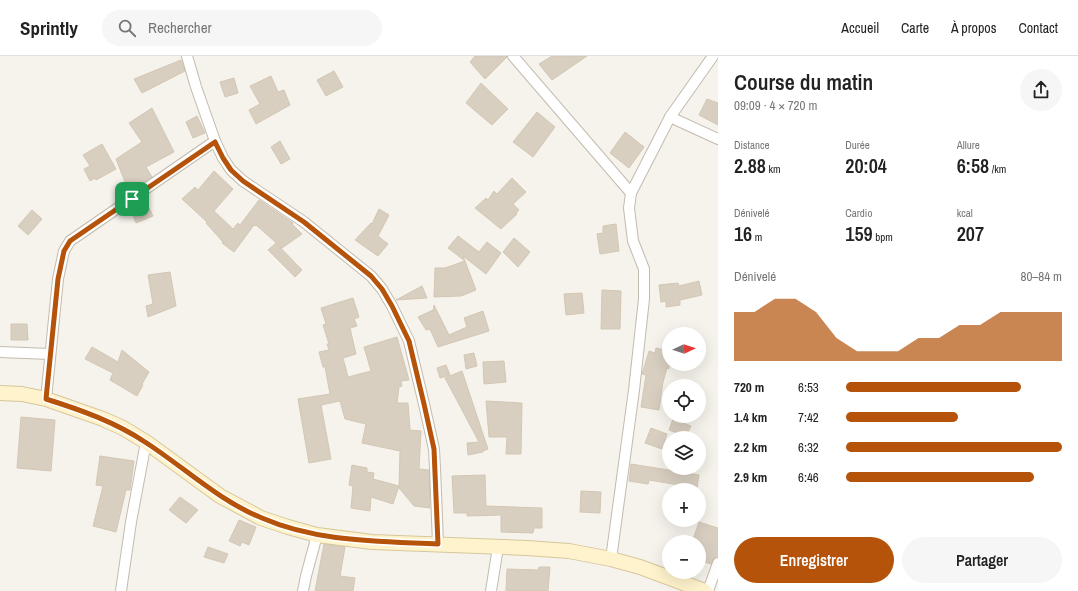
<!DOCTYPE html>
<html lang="fr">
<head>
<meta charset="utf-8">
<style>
  :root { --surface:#fff; --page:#f6f6f6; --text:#222; --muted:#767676; --line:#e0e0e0; --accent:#b45309 }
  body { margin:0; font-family:"Archivo Narrow",sans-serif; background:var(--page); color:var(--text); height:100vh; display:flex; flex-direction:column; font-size:15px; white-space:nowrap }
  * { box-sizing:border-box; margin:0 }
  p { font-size:13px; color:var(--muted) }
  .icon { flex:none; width:22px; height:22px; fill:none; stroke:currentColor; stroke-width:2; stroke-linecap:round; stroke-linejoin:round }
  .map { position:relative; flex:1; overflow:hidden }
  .side { display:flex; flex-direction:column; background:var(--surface); width:360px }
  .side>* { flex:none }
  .needle { width:26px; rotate:86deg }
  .controls { position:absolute; left:662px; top:271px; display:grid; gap:8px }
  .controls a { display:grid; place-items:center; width:44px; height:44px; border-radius:50%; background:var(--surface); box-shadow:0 4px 16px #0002; font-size:20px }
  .pin { position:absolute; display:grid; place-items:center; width:34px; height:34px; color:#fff; margin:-17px; border-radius:8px; box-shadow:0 2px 6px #0006 }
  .round { display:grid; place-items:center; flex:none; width:42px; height:42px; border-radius:21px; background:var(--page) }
  .overview { display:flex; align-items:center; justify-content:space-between; height:68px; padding:0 16px }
  h1 { font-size:22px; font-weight:600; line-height:30px }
  .figures { display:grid; grid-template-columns:repeat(3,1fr); gap:6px; height:68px; padding:4px 16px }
  .figures div { display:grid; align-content:center }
  .figures b { font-size:20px; font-weight:600 }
  .figures small { font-size:11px; font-weight:400 }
  .figures p { font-size:11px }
  .chart { height:112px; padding:8px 16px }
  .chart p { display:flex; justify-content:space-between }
  .chart svg { width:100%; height:72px; margin-top:4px; fill:var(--accent); opacity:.7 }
  .action { display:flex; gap:8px; margin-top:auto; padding:8px 16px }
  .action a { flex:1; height:46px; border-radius:24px; background:var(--accent); color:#fff; font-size:16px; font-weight:600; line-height:46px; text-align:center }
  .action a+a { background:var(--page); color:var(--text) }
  ul { padding:0 16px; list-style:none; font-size:13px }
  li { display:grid; grid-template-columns:64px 48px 1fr; align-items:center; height:30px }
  li i { height:10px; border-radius:5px; background:var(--accent) }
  header { display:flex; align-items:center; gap:24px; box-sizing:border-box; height:56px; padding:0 20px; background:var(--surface); border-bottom:1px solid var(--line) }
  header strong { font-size:19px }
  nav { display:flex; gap:22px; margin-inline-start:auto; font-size:14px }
  .search { width:280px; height:36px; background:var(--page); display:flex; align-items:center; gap:10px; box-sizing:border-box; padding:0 14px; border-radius:22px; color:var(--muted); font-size:15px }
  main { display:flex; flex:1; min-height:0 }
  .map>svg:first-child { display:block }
  .building { fill:#d8cfc1; stroke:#d3c7b4 }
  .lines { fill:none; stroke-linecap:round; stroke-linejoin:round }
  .street-casing { stroke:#c2bbae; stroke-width:12 }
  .secondary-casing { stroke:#d6c79b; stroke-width:16 }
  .street { stroke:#fff; stroke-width:10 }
  .secondary { stroke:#fff3cd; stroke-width:14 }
  .route-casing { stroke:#fff; stroke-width:8 }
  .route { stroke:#b45309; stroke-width:5 }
</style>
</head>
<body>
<header>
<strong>Sprintly</strong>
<div class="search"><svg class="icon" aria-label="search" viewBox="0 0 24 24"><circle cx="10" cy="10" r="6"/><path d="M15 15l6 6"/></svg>Rechercher</div>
<nav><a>Accueil</a><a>Carte</a><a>À propos</a><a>Contact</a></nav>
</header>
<main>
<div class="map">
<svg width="718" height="535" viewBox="0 0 718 535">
  <rect width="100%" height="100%" fill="#f6f3ec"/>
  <g class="building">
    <polygon points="475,0 507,0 507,1 485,23 470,6"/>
    <polygon points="552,0 587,0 552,24 539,8"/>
    <polygon points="181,4 185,15 142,37 134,23"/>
    <polygon points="334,15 343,31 326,40 317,24"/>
    <polygon points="271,20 278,36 284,34 290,49 256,68 249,54 260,48 250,30"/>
    <polygon points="234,22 238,37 225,41 220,26"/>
    <polygon points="481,27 508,53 492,69 466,47"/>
    <polygon points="707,43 718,47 718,69 699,59"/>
    <polygon points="152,52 174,96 146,111 152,121 129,136 116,103 142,86 129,67"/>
    <polygon points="537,56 555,71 533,101 513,86"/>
    <polygon points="197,60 205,77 193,82 186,66"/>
    <polygon points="625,76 644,91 629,112 610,97"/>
    <polygon points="280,85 290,103 281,108 271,91"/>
    <polygon points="102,88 116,113 96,124 95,122 90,125 84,113 90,110 83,99"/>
    <polygon points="214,115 233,133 214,155 233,173 238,167 240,169 259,144 293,167 292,168 302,178 282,192 256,169 255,170 254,169 234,196 222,187 223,186 206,167 207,166 182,143 195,131 198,134"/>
    <polygon points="512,122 526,136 513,148 519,154 516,157 517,158 501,173 475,152 486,142 488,144 494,135 497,138"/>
    <polygon points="144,142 153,160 136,167 131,154 135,152 134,149"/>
    <polygon points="379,153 389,159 378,180 388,188 378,200 355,184 371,167 372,168"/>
    <polygon points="32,154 42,163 28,179 18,170"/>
    <polygon points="616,168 619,195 600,198 597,178 603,177 603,170"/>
    <polygon points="458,180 479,196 487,186 501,197 486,218 463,200 465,205 448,192"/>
    <polygon points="514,182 530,196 518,211 503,196"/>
    <polygon points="276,187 302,214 295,221 268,194"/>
    <polygon points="465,205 476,234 461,240 434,241 435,212 445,212"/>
    <polygon points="170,216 176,250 148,261 146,250 153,248 148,219"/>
    <polygon points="699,225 702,239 680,244 680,249 666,251 666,245 661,246 659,229 678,227 679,230"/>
    <polygon points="422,230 427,242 396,244"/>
    <polygon points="602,234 621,235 620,273 601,273"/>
    <polygon points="582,237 584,257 566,259 564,238"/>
    <polygon points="353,242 359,261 354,263 357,270 350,272 356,298 343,302 348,321 371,315 364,291 397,281 409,324 401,325 402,330 399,331 397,347 408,347 410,374 421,375 419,413 429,414 430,452 414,450 399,432 400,395 362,387 366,368 345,363 340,345 321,349 331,403 309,407 298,343 330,338 325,311 323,311 319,296 329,294 327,288 329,288 323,269 326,268 321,252"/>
    <polygon points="434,249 449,279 467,271 464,262 483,255 489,275 438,291 430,273 426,274 418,261 433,254 433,256"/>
    <polygon points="11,268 27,268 28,284 11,284"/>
    <polygon points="92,291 118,306 122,294 149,316 142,328 143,329 137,340 110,324 113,317 85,303"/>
    <polygon points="656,292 669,295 669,313 667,312 663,326 659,354 641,351 646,319 642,318 643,315 649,295 655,297"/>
    <polygon points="474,297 477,310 466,313 464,299"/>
    <polygon points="504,305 506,326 484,328 483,306"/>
    <polygon points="446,309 450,319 440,322 437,312"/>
    <polygon points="462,315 488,393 483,395 483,393 483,396 468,399 467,387 479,386 445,322"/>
    <polygon points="486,345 522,347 521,398 506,398 507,381 489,381"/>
    <polygon points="21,361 55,364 51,415 17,412"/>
    <polygon points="673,363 691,370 686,380 669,374"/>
    <polygon points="651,372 667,378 662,393 645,387"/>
    <polygon points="100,400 134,405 130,434 126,434 116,476 93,470 103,430 96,429"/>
    <polygon points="631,408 699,419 697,432 649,424 648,428 629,425"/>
    <polygon points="352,409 367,412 367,416 374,417 373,423 399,430 393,448 371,441 370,455 351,452 353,430 349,429"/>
    <polygon points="485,419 486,450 542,452 542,472 534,472 533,477 501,476 501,459 467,460 467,457 454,457 452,420"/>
    <polygon points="581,435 601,436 600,457 580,456"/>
    <polygon points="180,441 198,454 186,467 169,454"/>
    <polygon points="239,464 256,471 249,489 242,486 240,490 229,485"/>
    <polygon points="699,466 718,472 718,500 714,502 711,508 699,504 699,486 692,486"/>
    <polygon points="324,488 345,491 340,520 355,522 353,535 315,535"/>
    <polygon points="208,491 228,498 224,507 204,501"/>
    <polygon points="539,511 550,511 548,535 506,535 507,513 538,514"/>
  </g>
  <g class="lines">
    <g class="street-casing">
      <g id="street">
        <polyline points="187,0 196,31 215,85 223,102 231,114 243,125 304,166 371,220 382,233 392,250 409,285 424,348 434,393 435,412 438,488"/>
        <polyline points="513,0 631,137"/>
        <polyline points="670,61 718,83"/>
        <polyline points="0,296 50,298"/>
        <polyline points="46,343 58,223 64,195 70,185 215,85"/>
        <polyline points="611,503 634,334 644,243 644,213 633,185 629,152 631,137 670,61 713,0"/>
        <polyline points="121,535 131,466 146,386"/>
        <polyline points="303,535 306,520 317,479"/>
        <polyline points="491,535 498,491"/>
        <polyline points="708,535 718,507"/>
      </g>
    </g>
    <g class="secondary-casing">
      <polyline id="secondary" points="0,337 22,338 46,343 103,363 123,372 146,386 220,440 261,462 288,471 317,479 372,486 527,492 569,495 611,503 640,511 705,535"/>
    </g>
    <use href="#street" class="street"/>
    <use href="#secondary" class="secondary"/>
  </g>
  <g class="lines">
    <g class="route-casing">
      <path id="route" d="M215,86l8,16 8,12 12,11 61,41 67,54 11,13 10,17 17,35 15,63 10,45 4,95c-60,-3 -121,-2 -176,-26 -43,-17 -78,-51 -117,-76 -30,-20 -64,-32 -99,-43l12,-120 6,-28 6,-10z"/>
    </g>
    <use href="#route" class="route"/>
  </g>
</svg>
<div class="controls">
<a><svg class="needle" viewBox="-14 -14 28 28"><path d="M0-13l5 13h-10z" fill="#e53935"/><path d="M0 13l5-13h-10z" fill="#767676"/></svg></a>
<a><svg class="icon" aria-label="locate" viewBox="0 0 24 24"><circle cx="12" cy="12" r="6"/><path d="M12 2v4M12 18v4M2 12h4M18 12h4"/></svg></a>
<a><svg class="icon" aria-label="layers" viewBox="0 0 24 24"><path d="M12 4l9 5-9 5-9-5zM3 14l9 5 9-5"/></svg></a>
<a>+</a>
<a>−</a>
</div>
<div class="pin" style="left:132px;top:143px;background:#1e9e55"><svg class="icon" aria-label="arrive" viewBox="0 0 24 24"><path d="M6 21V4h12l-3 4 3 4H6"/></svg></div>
</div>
<section class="side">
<div class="overview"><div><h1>Course du matin</h1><p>09:09 · 4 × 720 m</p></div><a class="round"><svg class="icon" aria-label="share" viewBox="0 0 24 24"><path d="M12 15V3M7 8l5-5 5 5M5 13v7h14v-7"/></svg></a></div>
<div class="figures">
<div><p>Distance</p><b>2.88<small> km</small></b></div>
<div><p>Durée</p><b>20:04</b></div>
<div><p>Allure</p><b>6:58<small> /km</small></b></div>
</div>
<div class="figures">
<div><p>Dénivelé</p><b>16<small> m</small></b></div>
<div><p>Cardio</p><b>159<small> bpm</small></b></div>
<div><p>kcal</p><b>207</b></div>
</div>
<div class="chart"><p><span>Dénivelé</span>80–84 m</p>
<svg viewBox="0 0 160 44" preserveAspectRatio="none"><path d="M0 44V14L10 14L20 6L30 6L40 14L50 30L60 38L70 38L80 38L90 30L100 30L110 22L120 22L130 14L140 14L150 14L160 14V44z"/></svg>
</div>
<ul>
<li><b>720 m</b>6:53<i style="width:81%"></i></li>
<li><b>1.4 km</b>7:42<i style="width:52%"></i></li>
<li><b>2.2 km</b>6:32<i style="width:100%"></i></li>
<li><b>2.9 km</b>6:46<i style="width:87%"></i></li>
</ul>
<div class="action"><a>Enregistrer</a><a>Partager</a></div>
</section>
</main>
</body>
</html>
